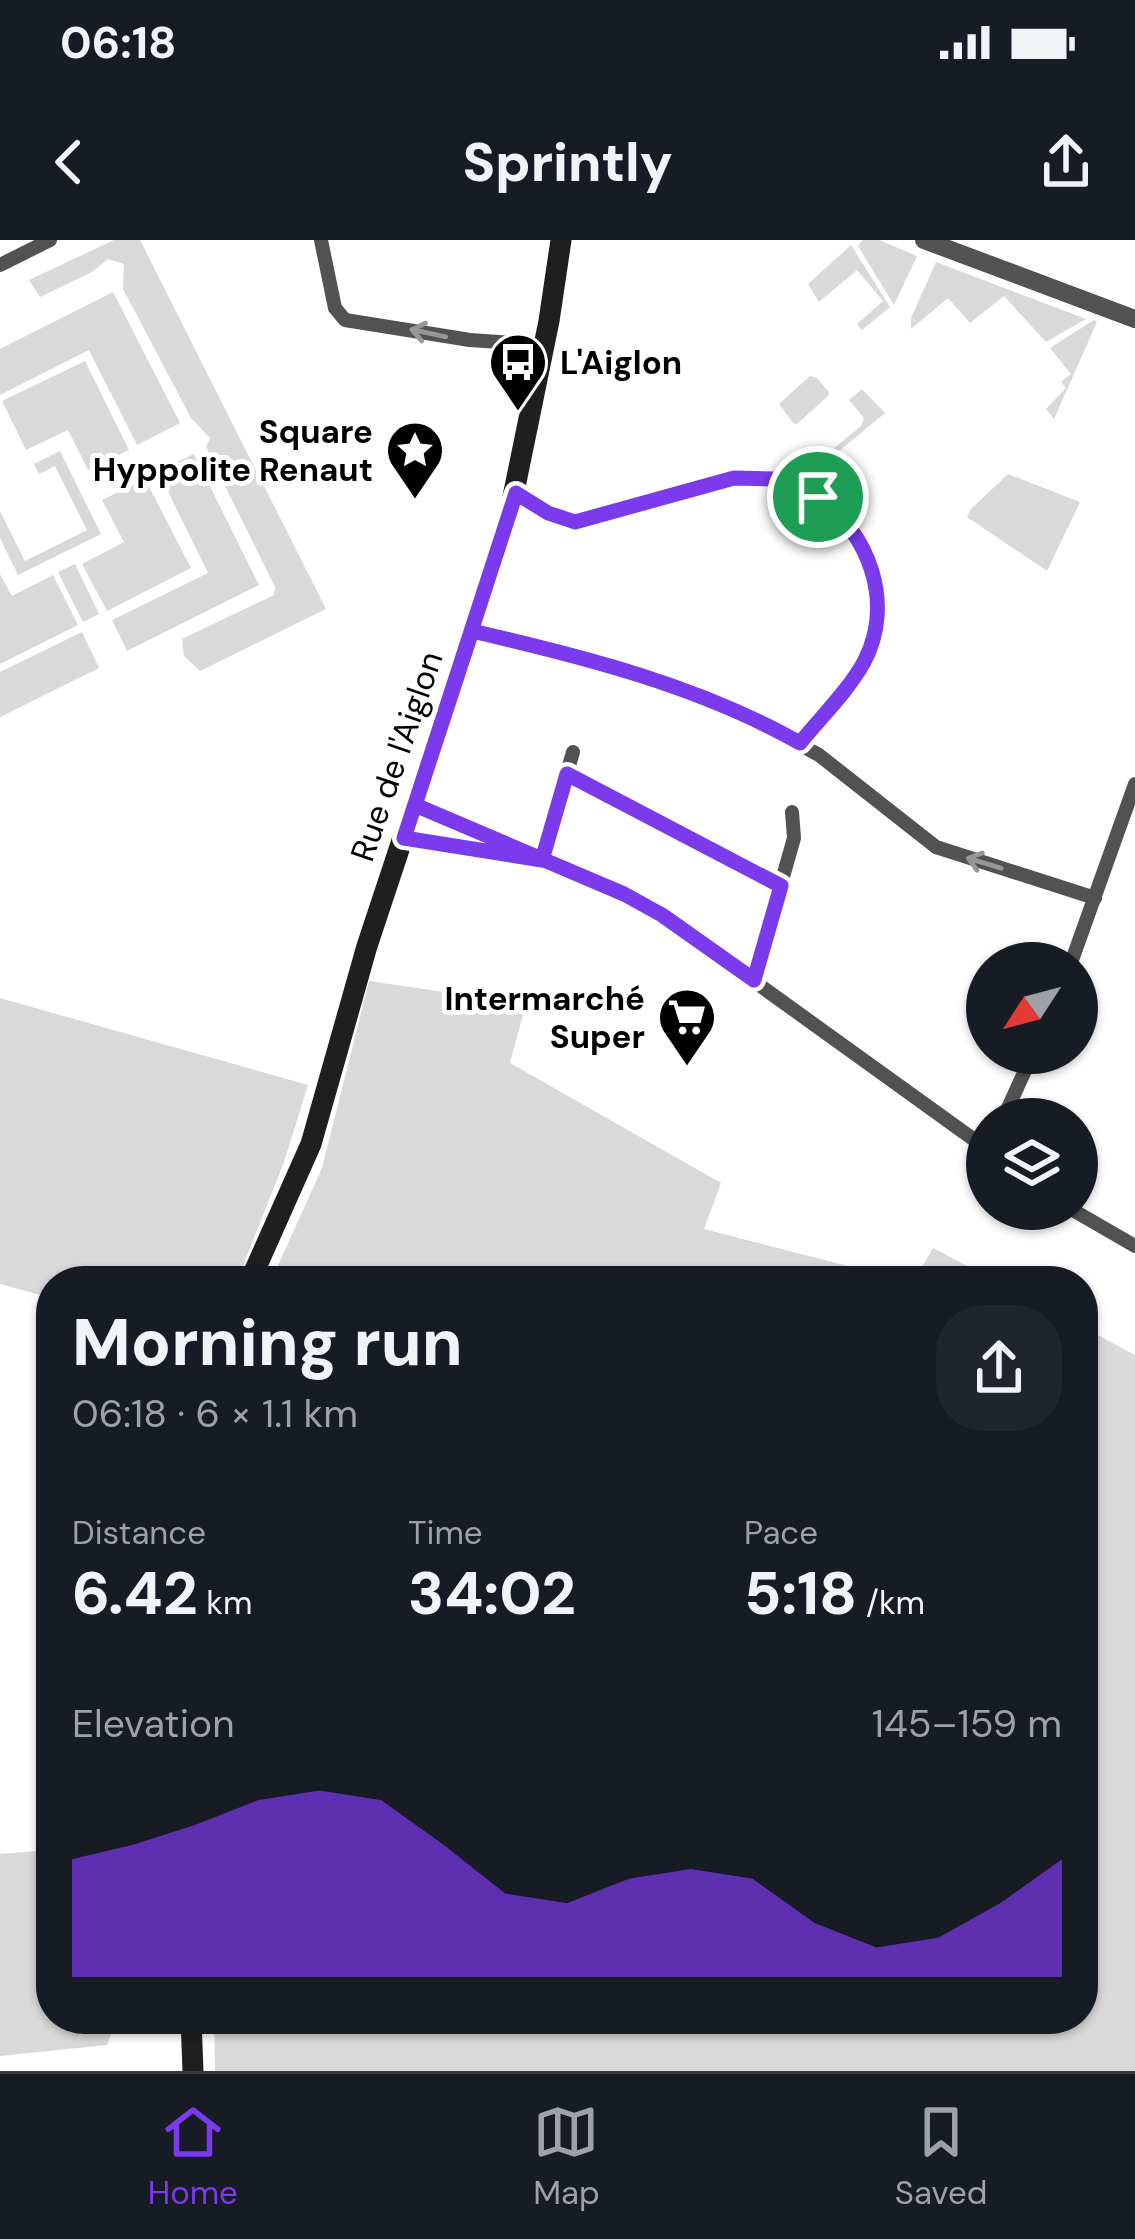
<!DOCTYPE html>
<html lang="en">
<head>
<meta charset="utf-8">
<style>
  :root { --surface:#171b24; --page:#20242c; --text:#f1f3f6; --muted:#9ea1a6; --line:#363941; --accent:#7c3aed }
  body { margin:0; font-family:"DM Sans",sans-serif; background:var(--page); color:var(--text); height:100vh; display:flex; flex-direction:column; font-size:45px; white-space:nowrap }
  * { box-sizing:border-box; margin:0 }
  p { font-size:39px; color:var(--muted) }
  .icon { flex:none; width:66px; height:66px; fill:none; stroke:currentColor; stroke-width:2; stroke-linecap:round; stroke-linejoin:round }
  .map { position:relative; flex:1; overflow:hidden }
  .sheet { position:absolute; left:36px; top:1026px; width:1062px; height:768px; display:flex; flex-direction:column; background:var(--surface); border-radius:48px; box-shadow:0 3px 9px #0004 }
  .sheet>* { flex:none }
  .needle { width:78px; rotate:234deg }
  .buttons { position:absolute; left:966px; top:702px; display:grid; gap:24px }
  .buttons a { display:grid; place-items:center; width:132px; height:132px; border-radius:50%; background:var(--surface); box-shadow:0 3px 9px #0004; font-size:60px }
  .pin { position:absolute; display:grid; place-items:center; width:102px; height:102px; color:#fff; margin:-51px; border:6px solid #fff; border-radius:50%; box-shadow:0 3px 12px #0007 }
  .round { display:grid; place-items:center; flex:none; width:126px; height:126px; border-radius:48px; background:var(--page) }
  .summary { display:flex; align-items:center; justify-content:space-between; height:204px; padding:0 36px }
  h1 { font-size:66px; font-weight:800; line-height:90px }
  .metrics { display:grid; grid-template-columns:repeat(3,1fr); gap:18px; height:204px; padding:12px 36px }
  .metrics div { display:grid; align-content:center }
  .metrics b { font-size:60px; font-weight:800 }
  .metrics small { font-size:33px; font-weight:400 }
  .metrics p { font-size:33px }
  .chart { height:336px; padding:24px 36px }
  .chart p { display:flex; justify-content:space-between }
  .chart svg { width:100%; height:216px; margin-top:12px; fill:var(--accent); opacity:.7 }
  .status { display:flex; justify-content:space-between; align-items:center; height:84px; padding:0 60px; background:var(--surface); direction:ltr }
  .status svg { height:33px; fill:currentColor }
  header { display:flex; justify-content:space-between; align-items:center; height:156px; padding:0 36px; background:var(--surface); font-size:54px; font-weight:800 }
  .menu { display:flex; justify-content:space-around; align-items:center; height:168px; border-top:3px solid var(--line); background:var(--surface); font-size:33px; color:var(--muted) }
  .menu a { display:grid; justify-items:center; gap:6px }
  .menu .active { color:var(--accent) }
  .map>svg:first-child { display:block }
  .green { fill:#d9d9d9 }
  .lines { fill:none; stroke-linecap:round; stroke-linejoin:round }
  .minor { stroke:#525252; stroke-width:14 }
  .tertiary { stroke:#525252; stroke-width:18 }
  .secondary { stroke:#1f1f1f; stroke-width:21 }
  .oneway { stroke:#979797 }
  .route-casing { stroke:#fff; stroke-width:24 }
  .route { stroke:#7c3aed; stroke-width:15 }
  .labels { text-anchor:middle; stroke-width:10; stroke-linejoin:round; paint-order:stroke }
  .poi-label { font-size:33px; font-weight:bold; fill:#000; stroke:#fff; text-anchor:end }
  .street-label { font-size:33px; fill:#000; stroke:#fff }
</style>
</head>
<body>
<div class="status"><b>06:18</b><svg viewBox="0 0 49 12"><path d="M0 12V9h3v3zM5 12V6h3v6zM10 12V3h3v9zM15 12V0h3v12zM26 1h20v11H26zM47 4h2v5h-2z"/></svg></div>
<header><svg class="icon" aria-label="back" viewBox="0 0 24 24"><path d="M15 5l-7 7 7 7"/></svg>Sprintly<svg class="icon" aria-label="share" viewBox="0 0 24 24"><path d="M12 15V3M7 8l5-5 5 5M5 13v7h14v-7"/></svg></header>
<div class="map">
<svg width="1135" height="1831" viewBox="0 0 1135 1831">
  <rect width="100%" height="100%" fill="#fff"/>
  <g class="green">
    <polygon points="114,0 140,0 326,369 200,431 184,416 182,399 274,355 275,347 206,207 210,198 191,178 123,49 124,24 108,19 92,32 40,57 29,40"/>
    <polygon points="863,0 879,0 917,16 894,65 858,6"/>
    <polygon points="851,5 890,67 862,90 857,84 883,61 857,30 819,62 808,44"/>
    <polygon points="936,22 1086,79 1046,102 1004,56 970,83 948,58 911,89 911,78"/>
    <polygon points="113,52 180,183 137,205 89,110 0,155 0,109"/>
    <polygon points="1094,80 1097,82 1054,179 1046,169 1066,148 1061,142 1071,134 1050,108"/>
    <polygon points="85,121 129,210 88,230 68,190 26,210 2,161"/>
    <polygon points="810,136 817,138 829,152 828,156 797,184 793,183 779,164"/>
    <polygon points="862,149 885,173 821,226 821,219 861,186 864,178 849,160"/>
    <polygon points="60,211 101,294 18,335 0,298 0,271 25,321 87,290 55,226 39,234 34,224"/>
    <polygon points="194,214 259,345 127,411 112,380 208,333 158,231"/>
    <polygon points="1008,234 1080,262 1047,331 967,277 971,269"/>
    <polygon points="145,239 191,328 107,371 82,324 124,302 102,260"/>
    <polygon points="75,324 99,374 83,382 58,332"/>
    <polygon points="0,334 12,356 53,335 78,385 0,424"/>
    <polygon points="82,392 99,428 0,477 0,432"/>
    <polygon points="369,741 526,764 510,823 721,943 704,989 906,1041 271,1041 322,928"/>
    <polygon points="0,758 308,845 284,922 237,1041 51,1041 51,1058 0,1044"/>
    <polygon points="933,1008 941,1012 995,1041 914,1041"/>
    <polygon points="1083,1087 1135,1115 1135,1831 215,1831 214,1779 1083,1779"/>
    <polygon points="51,1610 51,1779 117,1779 107,1805 0,1816 0,1614"/>
  </g>
  <g class="lines">
    <g class="minor">
      <polyline points="321,0 335,68 345,80 470,100 544,105"/>
      <polyline points="0,25 50,0"/>
      <path d="M516,253l32,20 27,9c57,-9 111,-42 169,-45 92,-4 159,94 123,178 -14,32 -45,61 -67,88"/>
      <polyline points="472,391 636,434 727,465 819,515 936,607 1095,658"/>
      <polyline points="567,534 781,646"/>
      <polyline points="415,565 589,638 662,675 987,909"/>
      <polyline points="403,598 525,617"/>
      <polyline points="542,620 573,512"/>
      <polyline points="1071,723 1135,544"/>
      <polyline points="754,739 794,598 792,572"/>
      <polyline points="1003,879 1033,813"/>
      <polyline points="1071,969 1135,1006"/>
    </g>
    <polyline class="tertiary" points="924,0 1135,79"/>
    <g class="secondary">
      <polyline points="250,1041 311,904 367,706 508,281 549,81 561,0"/>
      <polyline points="191,1779 193,1831"/>
    </g>
  </g>
  <defs><path id="oneway-shaft" d="M-6 0H5M1.5-3L5.5 0L1.5 3" fill="none" stroke-width="1.6" stroke-linecap="round" stroke-linejoin="round" transform="scale(3)"/></defs>
  <g class="oneway">
    <use href="#oneway-shaft" transform="translate(428 93) rotate(-168)"/>
    <use href="#oneway-shaft" transform="translate(984 623) rotate(-163)"/>
  </g>
  <g class="lines">
    <g class="route-casing">
      <path id="route" d="M818,257l-45,-18 -39,-1 -159,44 -27,-9 -32,-20 -112,345 138,22 25,-86 214,112 -27,94 -92,-65 -38,-21 -209,-89 57,-174c113,26 227,55 328,112 21,-26 48,-52 64,-81 31,-59 5,-129 -46,-165"/>
    </g>
    <use href="#route" class="route"/>
  </g>
  <defs>
    <g id="bus-pin" transform="scale(3)"><path d="M0 17L-7.5 6A9.5 9.5 0 1 1 7.5 6Z" fill="#000" stroke="#fff"/><path d="M-5-6H5V4H4V6H2V4H-2V6H-4V4H-5ZM-3.5-4V0h7V-4ZM-3.5 1.2v1.5H-2V1.2ZM2 1.2v1.5H3.5V1.2Z" fill="#fff"/></g>
    <g id="sight-pin" transform="scale(3)"><path d="M0 17L-7.5 6A9.5 9.5 0 1 1 7.5 6Z" fill="#000" stroke="#fff"/><path d="M0-6L1.8-2.2L6-1.7L2.9 1.2L3.7 5.4L0 3.3L-3.7 5.4L-2.9 1.2L-6-1.7L-1.8-2.2Z" fill="#fff"/></g>
    <g id="supermarket-pin" transform="scale(3)"><path d="M0 17L-7.5 6A9.5 9.5 0 1 1 7.5 6Z" fill="#000" stroke="#fff"/><path d="M-6-5.5h2.5l.6 2H6L4.5 2H-2.5L-4.4-4H-6ZM-1.5 3.2a1.3 1.3 0 1 0 .1 0ZM3 3.2a1.3 1.3 0 1 0 .1 0Z" fill="#fff"/></g>
  </defs>
  <g fill-rule="evenodd">
    <use href="#bus-pin" x="518" y="122"/>
    <use href="#sight-pin" x="415" y="210"/>
    <use href="#supermarket-pin" x="687" y="777"/>
  </g>
  <g class="labels">
    <g class="poi-label">
      <text x="560" y="134" text-anchor="start">L'Aiglon</text>
      <text x="373" y="203">Square<tspan x="373" dy="38">Hyppolite Renaut</tspan></text>
      <text x="645" y="770">Intermarché<tspan x="645" dy="38">Super</tspan></text>
    </g>
    <g class="street-label">
      <text transform="translate(396 516) rotate(-71)" y="12">Rue de l'Aiglon</text>
    </g>
  </g>
</svg>
<div class="buttons">
<a><svg class="needle" viewBox="-14 -14 28 28"><path d="M0-13l5 13h-10z" fill="#e53935"/><path d="M0 13l5-13h-10z" fill="#9ea1a6"/></svg></a>
<a><svg class="icon" aria-label="layers" viewBox="0 0 24 24"><path d="M12 4l9 5-9 5-9-5zM3 14l9 5 9-5"/></svg></a>
</div>
<div class="pin" style="left:818px;top:257px;background:#1e9e55"><svg class="icon" aria-label="arrive" viewBox="0 0 24 24"><path d="M6 21V4h12l-3 4 3 4H6"/></svg></div>
<section class="sheet">
<div class="summary"><div><h1>Morning run</h1><p>06:18 · 6 × 1.1 km</p></div><a class="round"><svg class="icon" aria-label="share" viewBox="0 0 24 24"><path d="M12 15V3M7 8l5-5 5 5M5 13v7h14v-7"/></svg></a></div>
<div class="metrics">
<div><p>Distance</p><b>6.42<small> km</small></b></div>
<div><p>Time</p><b>34:02</b></div>
<div><p>Pace</p><b>5:18<small> /km</small></b></div>
</div>
<div class="chart"><p><span>Elevation</span>145–159 m</p>
<svg viewBox="0 0 160 44" preserveAspectRatio="none"><path d="M0 44V20L10 17L20 13L30 8L40 6L50 8L60 17L70 27L80 29L90 24L100 22L110 24L120 33L130 38L140 36L150 29L160 20V44z"/></svg>
</div>
</section>
</div>
<nav class="menu">
<a class="active"><svg class="icon" aria-label="home" viewBox="0 0 24 24"><path d="M3 11l9-7 9 7M6 9v11h12V9"/></svg>Home</a>
<a><svg class="icon" aria-label="map" viewBox="0 0 24 24"><path d="M3 6l6-2 6 2 6-2v14l-6 2-6-2-6 2zM9 4v14M15 6v14"/></svg>Map</a>
<a><svg class="icon" aria-label="saved" viewBox="0 0 24 24"><path d="M7 4h10v16l-5-4-5 4z"/></svg>Saved</a>
</nav>
</body>
</html>
